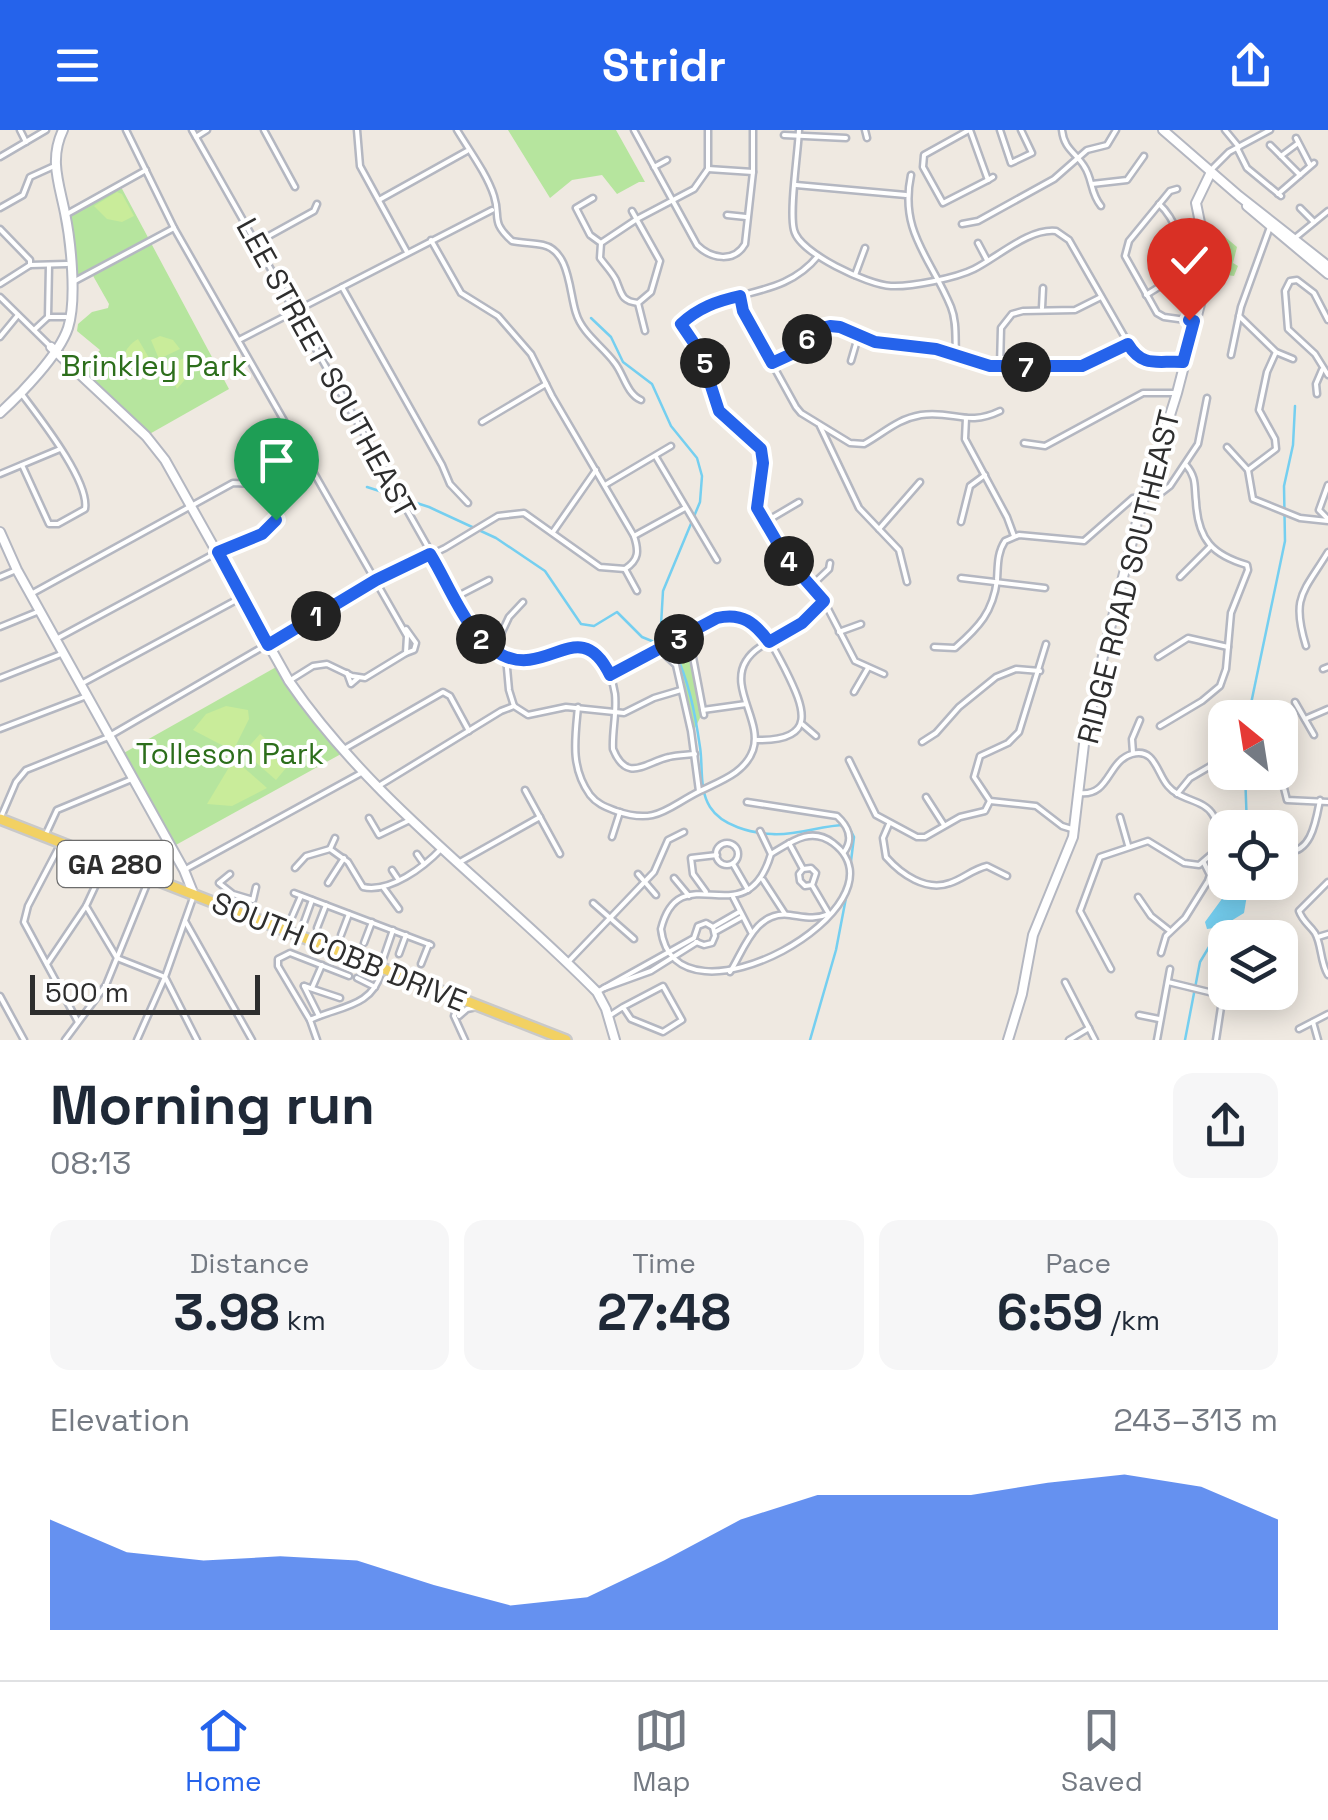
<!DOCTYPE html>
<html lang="en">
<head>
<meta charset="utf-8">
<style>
  :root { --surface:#fff; --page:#f6f6f7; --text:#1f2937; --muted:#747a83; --line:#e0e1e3; --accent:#2563eb }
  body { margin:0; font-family:"Space Grotesk",sans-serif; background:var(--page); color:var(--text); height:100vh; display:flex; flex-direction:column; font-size:38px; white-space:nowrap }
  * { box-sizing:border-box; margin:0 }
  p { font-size:32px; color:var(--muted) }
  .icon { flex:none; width:55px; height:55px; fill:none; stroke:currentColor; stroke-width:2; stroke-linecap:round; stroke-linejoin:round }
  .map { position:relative; height:910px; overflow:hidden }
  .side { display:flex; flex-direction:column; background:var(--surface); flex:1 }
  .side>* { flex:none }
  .needle { width:65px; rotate:330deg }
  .controls { position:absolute; left:1208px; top:570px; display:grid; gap:20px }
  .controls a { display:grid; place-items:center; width:90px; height:90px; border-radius:20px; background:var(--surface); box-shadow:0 5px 25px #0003; font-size:50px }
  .scale { position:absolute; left:30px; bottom:25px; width:230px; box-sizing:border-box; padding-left:10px; border:5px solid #2e2e2e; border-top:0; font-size:28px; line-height:35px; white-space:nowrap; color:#2e2e2e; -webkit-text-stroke:8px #fff; paint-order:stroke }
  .pin { position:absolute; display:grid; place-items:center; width:85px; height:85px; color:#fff; margin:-102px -42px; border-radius:50% 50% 50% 0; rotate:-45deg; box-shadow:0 0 10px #0007 }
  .pin .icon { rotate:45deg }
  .km { position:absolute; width:50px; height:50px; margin:-25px; border-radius:50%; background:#222; color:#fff; font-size:28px; line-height:50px; text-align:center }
  .round { display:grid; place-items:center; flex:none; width:105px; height:105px; border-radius:20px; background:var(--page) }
  .summary { display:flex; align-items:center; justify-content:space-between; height:170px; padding:0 50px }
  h1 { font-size:55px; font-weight:700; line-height:75px }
  .stats { display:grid; grid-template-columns:repeat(3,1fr); gap:15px; height:170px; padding:10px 50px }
  .stats div { display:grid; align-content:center; border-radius:20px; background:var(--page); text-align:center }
  .stats b { font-size:50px; font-weight:700 }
  .stats small { font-size:28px; font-weight:400 }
  .stats p { font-size:28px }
  .chart { height:280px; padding:20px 50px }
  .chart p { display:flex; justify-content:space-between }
  .chart svg { width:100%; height:180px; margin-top:10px; fill:var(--accent); opacity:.7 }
  header { display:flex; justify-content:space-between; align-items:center; height:130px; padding:0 50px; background:var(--accent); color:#fff; font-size:45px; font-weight:700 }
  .tabs { display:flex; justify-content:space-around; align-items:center; height:140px; border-top:2px solid var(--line); background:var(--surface); font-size:28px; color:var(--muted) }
  .tabs a { display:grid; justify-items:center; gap:5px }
  .tabs .selected { color:var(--accent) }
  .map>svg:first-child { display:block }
  .green { fill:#b6e59e }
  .pitch { fill:#c9ec9a }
  .water { fill:#75cff0 }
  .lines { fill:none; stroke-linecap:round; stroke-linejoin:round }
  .stream { stroke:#75cff0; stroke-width:2.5 }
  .street-casing { stroke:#b4b7c1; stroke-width:9 }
  .secondary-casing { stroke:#b4b7c1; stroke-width:12 }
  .primary-casing { stroke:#c9c9c9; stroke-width:14 }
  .street { stroke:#fff; stroke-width:4 }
  .secondary { stroke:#fff; stroke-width:8 }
  .primary { stroke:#f2d163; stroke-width:9 }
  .route-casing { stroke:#fff; stroke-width:20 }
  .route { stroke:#2563eb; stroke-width:12 }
  .labels { text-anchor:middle; stroke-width:8; stroke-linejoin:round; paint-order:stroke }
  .shield { fill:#fff; stroke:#6d6d6d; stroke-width:2.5 }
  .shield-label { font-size:28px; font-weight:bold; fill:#2e2e2e }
  .park-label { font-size:30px; fill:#2c6e1b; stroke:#fff }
  .street-label { font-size:30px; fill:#2e2e2e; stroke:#fff }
</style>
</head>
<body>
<header><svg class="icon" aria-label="menu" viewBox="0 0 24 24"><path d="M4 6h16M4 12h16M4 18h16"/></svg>Stridr<svg class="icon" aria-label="share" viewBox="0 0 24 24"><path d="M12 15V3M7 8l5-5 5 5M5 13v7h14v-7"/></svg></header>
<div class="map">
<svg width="1328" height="910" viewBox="0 0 1328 910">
  <rect width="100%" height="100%" fill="#efe9e1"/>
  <g class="green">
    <polygon points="508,0 616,0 645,52 639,52 617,64 602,45 572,50 550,68"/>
    <polygon points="120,55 229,259 146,306 80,244 100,220 77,201 78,194 92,182 108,178 109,174 92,144 69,153 64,85"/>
    <polygon points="1218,101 1237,117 1233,133 1238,136 1234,146 1211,143 1212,130 1206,103 1213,105"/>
    <polygon points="687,508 701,586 693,602 679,535 665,521"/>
    <polygon points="278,536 292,563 341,624 174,716 122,624"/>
  </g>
  <g class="pitch">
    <polygon points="117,62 122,64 134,86 122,92 107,89 94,76"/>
    <polygon points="160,206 173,210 180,219 159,229 151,210"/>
    <path d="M138,209l14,24 -25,15c-8,-16 -4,-30 11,-39z"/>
    <polygon points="186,227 189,245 177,259 166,237"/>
    <polygon points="226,576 248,580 249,589 233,621 193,600 206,584"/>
    <polygon points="260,604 291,632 276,650 244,622"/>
    <polygon points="234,629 267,658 232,676 207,674"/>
  </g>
  <polygon class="water" points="1228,753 1249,753 1244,783 1221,797 1207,799 1205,792 1224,766"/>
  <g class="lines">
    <g class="stream">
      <polyline points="591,188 611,207 623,232 652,254 671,296 697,328 702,346 700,372 663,461 660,512"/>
      <path d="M367,357l62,20 67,31 49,33 36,53 13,2 23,-14 25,25 32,13c15,31 21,63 26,97 3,18 -1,43 10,60 12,19 41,26 62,27 26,2 52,-10 76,-9l6,12 -4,32"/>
      <polyline points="1248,588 1285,411 1284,356 1293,315 1295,276"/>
      <polyline points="1245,642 1247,698"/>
      <polyline points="810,910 836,820 850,747"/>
      <polyline points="1185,910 1200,832 1221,797"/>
    </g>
    <g class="street-casing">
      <g id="street">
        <polyline points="20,0 26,12"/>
        <polyline points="126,0 174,98 407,506 406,523 365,548 352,546 327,534 313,536 289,551"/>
        <path d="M192,0l284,502c21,25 44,32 76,23 7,-2 14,-7 22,-9 25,-5 38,29 41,48 2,19 -3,37 -2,55 14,35 33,13 56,8 8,-2 17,-2 26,-3"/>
        <polyline points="264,0 295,57"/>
        <polyline points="357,0 360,36 407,122"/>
        <path d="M457,0c12,20 30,44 37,66 7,22 -4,25 18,45 10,2 21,2 31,4 27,6 26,47 33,68 6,20 26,33 38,49 10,12 12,31 27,38"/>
        <path d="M634,0l63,115c14,14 37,18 48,-1l8,-72v-42"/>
        <path d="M799,0c-1,23 -10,81 -5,100 5,23 74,55 97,56 20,1 65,-8 83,-17 24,-12 55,-41 82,-38l13,9 66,115 15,8 33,-1"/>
        <polyline points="865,0 867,8"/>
        <polyline points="969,0 924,25 923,37 943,73 988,50"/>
        <polyline points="970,0 988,50 993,47"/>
        <polyline points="1000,0 1011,33 1032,23 1021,0"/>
        <path d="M1062,0c2,19 13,22 22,36 9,13 6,27 17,40"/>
        <polyline points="1225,0 1239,17"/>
        <polyline points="784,5 846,8"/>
        <polyline points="196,7 207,0"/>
        <polyline points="1296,8 1310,35"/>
        <polyline points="1270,15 1300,45"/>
        <polyline points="1237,18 1247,38 1281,66"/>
        <polyline points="1281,26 1297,14"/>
        <polyline points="0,27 46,0"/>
        <polyline points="654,37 667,30"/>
        <polyline points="708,39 753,42"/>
        <polyline points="1212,39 1229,22 1270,0"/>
        <path d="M911,45c-12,57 20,83 40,132 6,15 4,31 5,47"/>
        <polyline points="1092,54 1127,50 1144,26"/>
        <polyline points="796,55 906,65"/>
        <polyline points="1177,59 1170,61 1129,111 1125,126 1157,183 1164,187 1193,191"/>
        <polyline points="1278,64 1314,33"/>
        <path d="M593,68l-17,10 14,27 11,8 -1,15c5,7 12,14 16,22 6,14 5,21 22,23l13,-11 9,-31 -28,-50"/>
        <polyline points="379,70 467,21"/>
        <polyline points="0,78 23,65 30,47 52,37"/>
        <polyline points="1300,78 1314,92"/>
        <polyline points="67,84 146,40"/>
        <polyline points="727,85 746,87"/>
        <polyline points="962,94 978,91 1054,49 1087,20 1107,15 1116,0"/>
        <polyline points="0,99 30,130 30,135"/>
        <polyline points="1295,108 1328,81"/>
        <polyline points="256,113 314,81 317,74"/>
        <polyline points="601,113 637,89 694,59 708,39 708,0"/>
        <polyline points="978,113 987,130"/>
        <path d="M818,126c-38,47 -96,29 -137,68l19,28 19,59 42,38 2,14 -6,25v20l25,43 44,54 29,56 29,13"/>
        <polyline points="30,135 67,134"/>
        <polyline points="855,145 865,118"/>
        <polyline points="73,152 174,98"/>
        <polyline points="0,154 30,135"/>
        <polyline points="342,157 442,335 450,354 468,373"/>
        <path d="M1146,165l37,-23c6,-19 -9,-55 -24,-68"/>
        <path d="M740,166l3,15 53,96 5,6 49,30 14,1c20,-11 33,-25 57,-29 32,-5 46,12 79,-4"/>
        <polyline points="0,167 50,216"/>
        <polyline points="638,173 645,201"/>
        <polyline points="1042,178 1043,158"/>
        <polyline points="1239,186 1276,222 1293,229"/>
        <polyline points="48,187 66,187"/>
        <polyline points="1328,190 1314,163 1297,150 1290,151 1285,161 1288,199 1315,224 1328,245"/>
        <polyline points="34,200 48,187 49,135"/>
        <polyline points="0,207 18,185"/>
        <polyline points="239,210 492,80"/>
        <polyline points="1231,225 1241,177 1270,97"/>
        <polyline points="851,231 858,207"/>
        <polyline points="772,233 795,222 821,198 830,196 840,197 875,212 936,219 990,236 1082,237 1128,214"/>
        <polyline points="1000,236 1001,198 1012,184 1023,181 1075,180 1101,167"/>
        <path d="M21,263c17,23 69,88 64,116l-27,15h-9l-27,-59"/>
        <polyline points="1317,264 1316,254 1322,240"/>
        <polyline points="966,288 965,309 1007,387 1014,406"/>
        <polyline points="482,292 546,254"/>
        <polyline points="820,296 859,378 899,420 907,452"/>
        <polyline points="1024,313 1045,316 1143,263 1177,263"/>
        <polyline points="1227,317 1248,340 1253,369 1300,388 1328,391"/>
        <polyline points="656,327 717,430"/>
        <polyline points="1248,340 1276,319 1275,309 1259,280 1267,242 1276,222"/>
        <polyline points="0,344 60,319"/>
        <polyline points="605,355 671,316"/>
        <polyline points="1328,355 1319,380 1328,389"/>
        <polyline points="765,392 799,372"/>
        <polyline points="961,392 970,356 985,345"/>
        <polyline points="879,399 920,352"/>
        <polyline points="553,402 596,340"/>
        <polyline points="634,406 685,378"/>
        <polyline points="625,439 637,461"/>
        <polyline points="0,447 14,441"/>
        <polyline points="1180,447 1210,417"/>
        <polyline points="961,448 1045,458"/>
        <polyline points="811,456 829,439 830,433"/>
        <polyline points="31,464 233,353 254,354 265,365 276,385 269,400 225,418 58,508"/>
        <polyline points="456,467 489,450"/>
        <polyline points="0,497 37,482"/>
        <polyline points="839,502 861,494"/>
        <polyline points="689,506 704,585"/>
        <polyline points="1046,514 1019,602 1008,613 980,626 974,647 990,671 1036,676 1062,696 1075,700"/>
        <path d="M1306,516c-15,-49 -3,-53 22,-94"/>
        <path d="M934,517l21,1c24,-21 38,-36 42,-68 1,-14 0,-27 8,-39l14,-6 65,6 49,-43 24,-2 13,-10 28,-42 9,-46"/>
        <polyline points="494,519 509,487 523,472"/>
        <polyline points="661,521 676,535 691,601 699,661"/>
        <polyline points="406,523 414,520 416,513 406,499"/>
        <polyline points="506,527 509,560 514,576"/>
        <polyline points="1158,527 1188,508 1228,517"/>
        <polyline points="1323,539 1328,537"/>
        <polyline points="347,543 351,554 358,548"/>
        <path d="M610,545l107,-57c13,-3 26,-3 37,6 14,10 23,30 31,45 20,40 33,72 -28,71"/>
        <polyline points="0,548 61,524"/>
        <polyline points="81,554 240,468"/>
        <polyline points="854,562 868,538"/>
        <polyline points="1295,572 1314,605"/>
        <polyline points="514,576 528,585 566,577 624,583 654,568 681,560"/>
        <path d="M578,577c-3,32 -8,60 12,88 7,9 16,12 26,16 41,14 50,-3 84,-20 20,-10 45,-18 53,-41 10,-28 -24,-62 -7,-89 10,-17 34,-23 50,-34 11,-7 16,-18 27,-26"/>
        <polyline points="703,580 746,574"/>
        <polyline points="1305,589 1328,579"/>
        <polyline points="802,594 816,606"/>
        <path d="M1160,596l42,-25 18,-15 6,-17 5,-56 17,-43 -1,-5c-34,-10 -49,-25 -51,-63 -2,-16 1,-24 -10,-37"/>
        <polyline points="0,599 84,567"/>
        <polyline points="1280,606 1283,614 1280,628"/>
        <polyline points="922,612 936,603 959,577 996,547 1016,539 1040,541"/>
        <polyline points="344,619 443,562 450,566 469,601"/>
        <polyline points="1133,623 1132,609 1140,590"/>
        <polyline points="849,630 876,685 917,707 925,707 960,687 985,681 990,671"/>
        <polyline points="1280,642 1287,670 1328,672"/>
        <polyline points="377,657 501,581 514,576"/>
        <polyline points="525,660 560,724"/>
        <path d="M1079,663c31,4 28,-32 53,-39 23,-7 25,20 36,32 12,15 36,13 45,29 7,11 3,26 0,38l-14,12 -15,-2 -36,-22 -48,16 -20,54 31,58"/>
        <polyline points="1177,664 1190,648 1219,631"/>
        <polyline points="926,667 944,695"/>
        <path d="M747,672l90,14c11,10 17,23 7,36"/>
        <path d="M1,687l15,-35 10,-12 80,-32 270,-157 69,-33 53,-32 26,-3 76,54 25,2c14,-9 14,-18 9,-33l-82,-140 -21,-42 -33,-38 -37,-23 -30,-53"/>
        <polyline points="1120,687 1128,715"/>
        <polyline points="369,688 379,705 410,690"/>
        <path d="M889,694l-6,14 3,19c15,17 40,35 64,26 13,-4 23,-14 37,-17l20,10"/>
        <path d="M760,701l11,23c-25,85 -91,-1 -110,75 13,111 254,-24 172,-86 -22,-17 -42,-1 -62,11"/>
        <polyline points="45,706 57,680 132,649"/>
        <polyline points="612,707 620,682"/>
        <polyline points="61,713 28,776 24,792 78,892"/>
        <polyline points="789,713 803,739"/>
        <circle cx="727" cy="724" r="11"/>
        <polyline points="330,719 335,708"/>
        <path d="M1284,721c27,5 32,-30 36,-51"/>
        <polyline points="417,724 424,734"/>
        <polyline points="460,732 540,687"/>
        <polyline points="733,734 748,760"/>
        <path d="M295,738l11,-12 24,-7 18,13 15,25c27,6 61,-20 79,-39"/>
        <polyline points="184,740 363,642"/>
        <polyline points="392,740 398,749"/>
        <polyline points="230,744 219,753 233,764 253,770 256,757"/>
        <polyline points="638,744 656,765"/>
        <polyline points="674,748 689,766"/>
        <polyline points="763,750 785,784"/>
        <path d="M1328,752l-29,29c4,11 10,13 16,22 7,12 5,29 13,42"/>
        <polyline points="328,753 344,728"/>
        <polyline points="812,755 805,756 800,751 799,744 803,739 811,738 816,743 812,755 829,784"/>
        <polyline points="383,757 399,779"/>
        <polyline points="706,762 693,744 691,728 717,725"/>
        <polyline points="294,763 431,815"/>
        <polyline points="733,767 751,802"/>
        <polyline points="1138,767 1151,786 1170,801"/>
        <polyline points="593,773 634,809"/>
        <polyline points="86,776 117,828 165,847 197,910"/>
        <polyline points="291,789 301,766"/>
        <polyline points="185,791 252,910"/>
        <polyline points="317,798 326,775"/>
        <polyline points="715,802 742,787"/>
        <polyline points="1236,802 1239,808"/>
        <polyline points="341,805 349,784"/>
        <polyline points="299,806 312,770"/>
        <polyline points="1318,807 1328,804"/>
        <polyline points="696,812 704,815 712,813 715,806 713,797"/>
        <polyline points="364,813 372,792"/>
        <polyline points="1161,823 1166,806 1185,788 1208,751 1210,745 1204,733"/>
        <polyline points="399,824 406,805"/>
        <polyline points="568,832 654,742 668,710 684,702"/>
        <polyline points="47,834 86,776 107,731"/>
        <polyline points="421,834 429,814"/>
        <polyline points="380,838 393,800"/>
        <polyline points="1280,839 1290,833"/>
        <path d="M730,842c14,-22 25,-62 60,-57 15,2 24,5 39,-1"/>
        <polyline points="357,848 375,857"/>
        <polyline points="1065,852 1095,910"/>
        <polyline points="1168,852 1213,863 1236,862"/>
        <polyline points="304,856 340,868"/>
        <polyline points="304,856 319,886"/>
        <polyline points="312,858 322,835"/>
        <polyline points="604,858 651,841 697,812"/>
        <polyline points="597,862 694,808 698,796 706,793 713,797 739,782"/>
        <polyline points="0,866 24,910"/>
        <polyline points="460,869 454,886 465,910"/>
        <polyline points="1139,885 1159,889"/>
        <polyline points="459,886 467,879 476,877"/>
        <polyline points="609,886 623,877 631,889 663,902 682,890 663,856 623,877"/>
        <polyline points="310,890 278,836 278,829 290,823 349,846"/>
        <polyline points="1313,892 1318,910"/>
        <polyline points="1299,899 1328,884"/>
        <polyline points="65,910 106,855 149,749"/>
        <polyline points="137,910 165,847 194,765"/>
        <path d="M317,910l-7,-20c29,-14 62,-12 72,-49"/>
        <polyline points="1069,910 1089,898"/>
        <polyline points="1157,910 1170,839"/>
        <polyline points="1216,910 1223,864"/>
      </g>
    </g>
    <g class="secondary-casing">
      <g id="secondary">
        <polyline points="1163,0 1239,66 1328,136"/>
        <polyline points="1247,76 1328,144"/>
        <path d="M51,217l95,89 19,24 124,221c83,121 206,207 308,311l9,17 9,31"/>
        <path d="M0,283c21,-19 59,-58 68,-85 9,-28 3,-86 -3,-115 -6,-30 -16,-54 -2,-83"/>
        <polyline points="0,402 17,440 184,740 194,765"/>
        <polyline points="1008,910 1022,864 1033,805 1073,707 1084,614 1101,534 1139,384 1177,263 1206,151 1207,127 1196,73 1211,42"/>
      </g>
    </g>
    <g class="primary-casing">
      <polyline id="primary" points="0,689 566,910"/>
    </g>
    <use href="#street" class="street"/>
    <use href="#secondary" class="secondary"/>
    <use href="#primary" class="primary"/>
  </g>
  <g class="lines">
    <g class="route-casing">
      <path id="route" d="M276,390l-14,14 -44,18 50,93 108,-65 54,-26c20,32 37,83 72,101 46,23 78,-42 108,20l107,-57c25,-6 38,5 52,24l33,-19 22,-22 -37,-42 -30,-51 6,-45 -2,-14 -42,-38 -19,-59 -19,-28c17,-16 36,-23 59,-28l3,15 29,52 24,-11 25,-24 9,-2 10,1 35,15 61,7 54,17h92l46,-22c15,25 31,16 55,18l11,-41 -5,-1"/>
    </g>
    <use href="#route" class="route"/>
  </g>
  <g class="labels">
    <rect class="shield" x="57.5" y="711" width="115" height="46" rx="8"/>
    <g class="shield-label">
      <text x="115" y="744">GA 280</text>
    </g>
    <g class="park-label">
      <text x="154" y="246">Brinkley Park</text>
      <text x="230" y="634">Tolleson Park</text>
    </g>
    <g class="street-label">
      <text transform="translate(326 238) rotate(61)" y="10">LEE STREET SOUTHEAST</text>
      <text transform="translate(1129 447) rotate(-76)" y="10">RIDGE ROAD SOUTHEAST</text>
      <text transform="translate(339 822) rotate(22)" y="10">SOUTH COBB DRIVE</text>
    </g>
  </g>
</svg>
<div class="controls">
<a><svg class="needle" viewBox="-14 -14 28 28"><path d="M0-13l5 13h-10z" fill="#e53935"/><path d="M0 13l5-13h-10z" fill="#747a83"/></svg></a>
<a><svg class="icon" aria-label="locate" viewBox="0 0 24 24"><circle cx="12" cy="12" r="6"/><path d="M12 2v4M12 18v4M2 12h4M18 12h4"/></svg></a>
<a><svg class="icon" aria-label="layers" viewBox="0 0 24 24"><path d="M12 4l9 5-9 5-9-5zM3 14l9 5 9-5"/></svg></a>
</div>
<div class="scale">500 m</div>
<div class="pin" style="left:276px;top:390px;background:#1e9e55"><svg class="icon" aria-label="arrive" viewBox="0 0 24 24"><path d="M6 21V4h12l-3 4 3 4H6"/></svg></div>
<div class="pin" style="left:1189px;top:190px;background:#d93025"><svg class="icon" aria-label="check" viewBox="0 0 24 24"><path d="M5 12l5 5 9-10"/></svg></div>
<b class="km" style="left:316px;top:486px">1</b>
<b class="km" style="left:481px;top:509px">2</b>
<b class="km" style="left:679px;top:509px">3</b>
<b class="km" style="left:789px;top:431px">4</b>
<b class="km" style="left:705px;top:233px">5</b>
<b class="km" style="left:807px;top:209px">6</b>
<b class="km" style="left:1026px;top:237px">7</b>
</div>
<section class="side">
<div class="summary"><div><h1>Morning run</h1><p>08:13</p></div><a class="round"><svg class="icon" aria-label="share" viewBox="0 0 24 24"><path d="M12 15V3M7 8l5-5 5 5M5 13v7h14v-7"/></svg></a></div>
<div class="stats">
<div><p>Distance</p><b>3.98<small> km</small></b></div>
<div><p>Time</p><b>27:48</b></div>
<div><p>Pace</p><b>6:59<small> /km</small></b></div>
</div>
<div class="chart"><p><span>Elevation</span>243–313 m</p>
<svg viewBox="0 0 160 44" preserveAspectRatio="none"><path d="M0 44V17L10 25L20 27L30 26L40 27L50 33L60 38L70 36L80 27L90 17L100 11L110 11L120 11L130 8L140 6L150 9L160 17V44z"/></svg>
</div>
</section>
<nav class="tabs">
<a class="selected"><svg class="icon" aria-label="home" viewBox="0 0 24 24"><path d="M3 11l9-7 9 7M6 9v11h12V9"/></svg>Home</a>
<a><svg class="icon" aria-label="map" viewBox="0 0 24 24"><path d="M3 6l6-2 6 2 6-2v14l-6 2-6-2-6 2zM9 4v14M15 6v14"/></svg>Map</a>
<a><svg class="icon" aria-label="saved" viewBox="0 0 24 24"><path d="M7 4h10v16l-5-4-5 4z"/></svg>Saved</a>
</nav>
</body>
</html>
